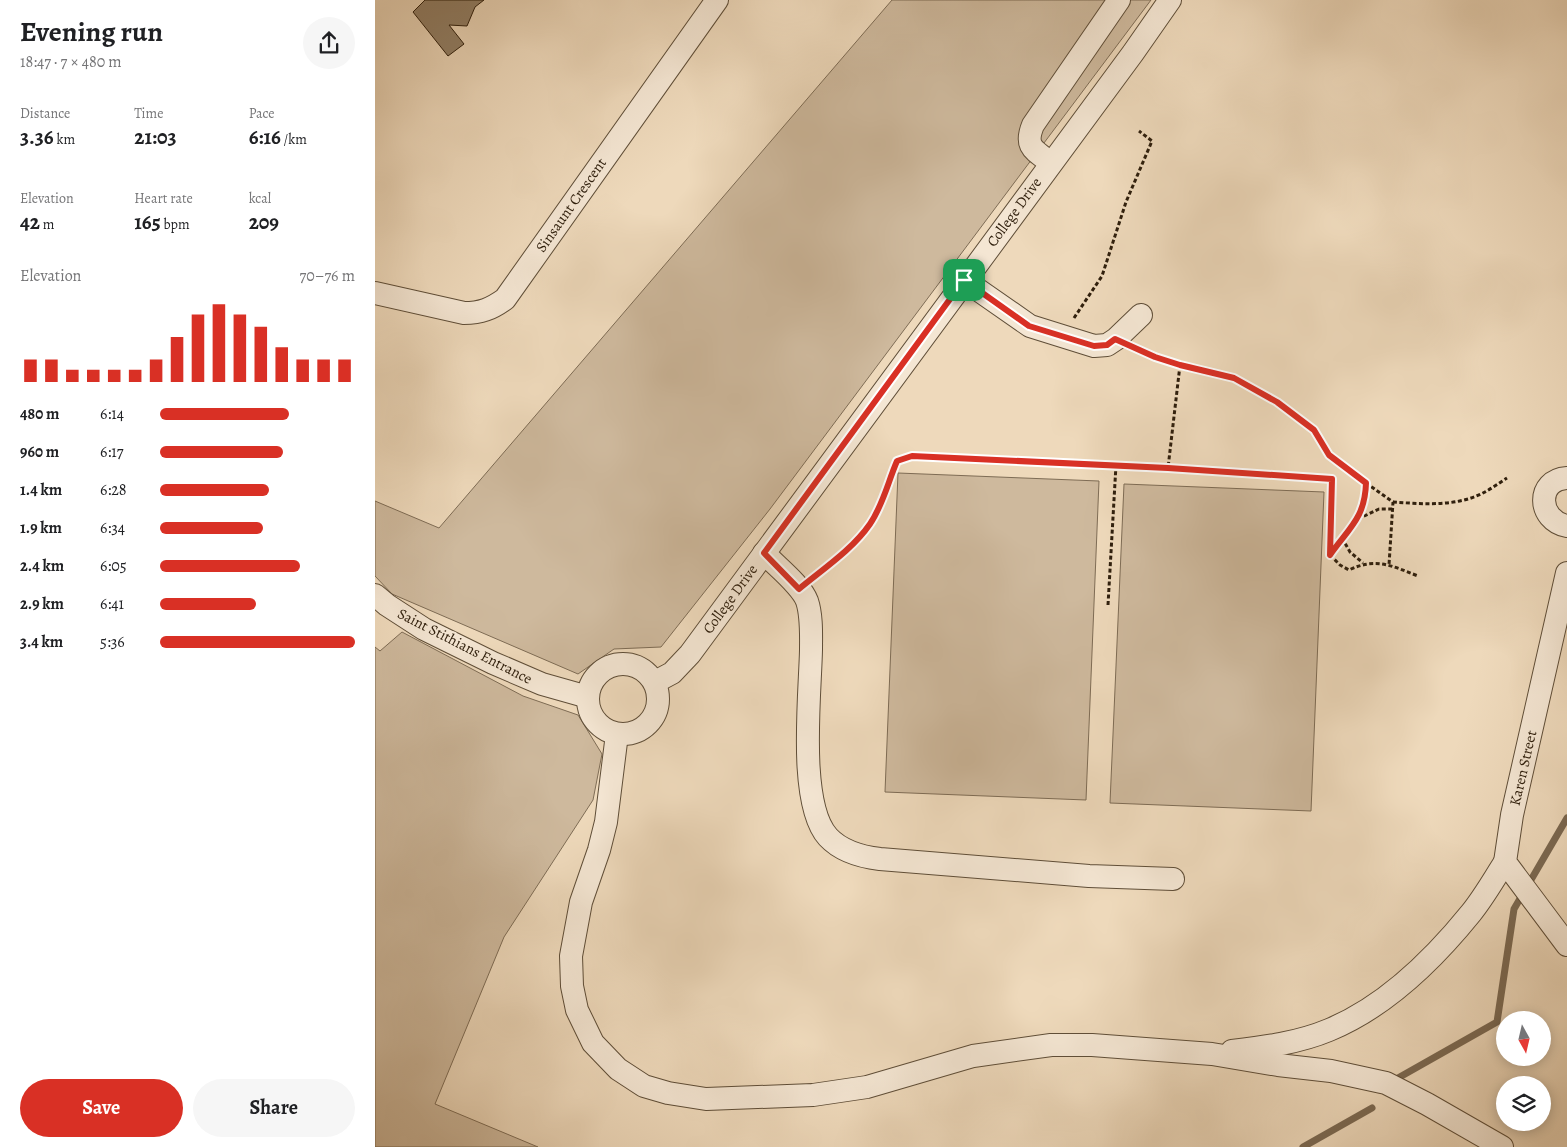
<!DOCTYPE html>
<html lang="en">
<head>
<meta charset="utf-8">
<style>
  :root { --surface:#fff; --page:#f6f6f6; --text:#202124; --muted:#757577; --accent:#d93025 }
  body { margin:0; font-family:Alegreya,serif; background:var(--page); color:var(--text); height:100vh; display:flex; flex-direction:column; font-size:19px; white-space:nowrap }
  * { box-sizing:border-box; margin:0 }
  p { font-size:16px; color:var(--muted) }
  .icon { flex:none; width:28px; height:28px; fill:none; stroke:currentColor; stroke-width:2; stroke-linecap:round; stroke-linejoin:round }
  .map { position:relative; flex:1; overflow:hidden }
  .side { display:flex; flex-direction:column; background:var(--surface); width:375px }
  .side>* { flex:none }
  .needle { width:32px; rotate:172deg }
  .fabs { position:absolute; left:1121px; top:1011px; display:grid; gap:10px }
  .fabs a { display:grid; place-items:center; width:55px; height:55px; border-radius:50%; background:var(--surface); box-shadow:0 2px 12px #0003; font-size:25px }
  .pin { position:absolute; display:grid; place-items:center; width:42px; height:42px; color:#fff; margin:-21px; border-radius:10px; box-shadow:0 2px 8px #0006 }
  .round { display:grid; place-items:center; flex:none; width:52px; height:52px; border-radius:26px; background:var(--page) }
  .overview { display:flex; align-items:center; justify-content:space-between; height:85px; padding:0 20px }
  h1 { font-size:28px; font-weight:700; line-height:38px }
  .stats { display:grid; grid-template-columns:repeat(3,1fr); gap:8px; height:85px; padding:5px 20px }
  .stats div { display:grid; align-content:center }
  .stats b { font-size:21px; font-weight:700 }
  .stats small { font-size:14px; font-weight:400 }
  .stats p { font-size:14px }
  .chart { height:140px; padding:10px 20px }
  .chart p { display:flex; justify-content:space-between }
  .chart svg { width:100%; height:90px; margin-top:5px; stroke:var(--accent); stroke-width:6 }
  .primary-button { display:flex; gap:10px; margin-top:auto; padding:10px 20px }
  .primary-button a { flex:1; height:58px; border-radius:30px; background:var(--accent); color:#fff; font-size:20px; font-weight:700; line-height:58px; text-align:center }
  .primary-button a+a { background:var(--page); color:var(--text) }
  ul { padding:0 20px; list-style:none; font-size:16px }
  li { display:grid; grid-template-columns:80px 60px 1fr; align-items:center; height:38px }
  li i { height:12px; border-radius:6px; background:var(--accent) }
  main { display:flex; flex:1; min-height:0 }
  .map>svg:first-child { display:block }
  .green { fill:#ceb99d; stroke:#7e6c55 }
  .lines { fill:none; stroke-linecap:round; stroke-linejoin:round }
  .stream { stroke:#7b6952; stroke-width:7 }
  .building { fill:#928067; stroke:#2f1f0d }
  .minor-casing { stroke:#5f4e38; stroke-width:24 }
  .path { stroke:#2f1f0d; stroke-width:3; stroke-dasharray:4 2.5; stroke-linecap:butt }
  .minor { stroke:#f4e6d3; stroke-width:22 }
  .route-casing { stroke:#fff; stroke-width:10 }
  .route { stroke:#d93025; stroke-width:6 }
  .labels { text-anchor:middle; stroke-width:4; stroke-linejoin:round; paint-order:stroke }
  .street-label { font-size:15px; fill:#2f1f0d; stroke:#f4e6d3 }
</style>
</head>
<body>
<main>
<section class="side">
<div class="overview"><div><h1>Evening run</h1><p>18:47 · 7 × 480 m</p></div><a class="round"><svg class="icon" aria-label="share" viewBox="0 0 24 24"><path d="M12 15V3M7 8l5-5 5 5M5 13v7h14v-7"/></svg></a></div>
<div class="stats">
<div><p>Distance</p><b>3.36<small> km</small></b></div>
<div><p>Time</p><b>21:03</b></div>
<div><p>Pace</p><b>6:16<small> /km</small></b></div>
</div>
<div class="stats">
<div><p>Elevation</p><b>42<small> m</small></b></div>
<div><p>Heart rate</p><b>165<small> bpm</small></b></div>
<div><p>kcal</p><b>209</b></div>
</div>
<div class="chart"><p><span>Elevation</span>70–76 m</p>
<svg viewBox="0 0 160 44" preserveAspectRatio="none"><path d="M5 44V33M15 44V33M25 44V38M35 44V38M45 44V38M55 44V38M65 44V33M75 44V22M85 44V11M95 44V6M105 44V11M115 44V17M125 44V27M135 44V33M145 44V33M155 44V33"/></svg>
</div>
<ul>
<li><b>480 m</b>6:14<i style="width:66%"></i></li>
<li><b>960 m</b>6:17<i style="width:63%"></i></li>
<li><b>1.4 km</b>6:28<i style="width:56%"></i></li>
<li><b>1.9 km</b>6:34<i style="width:53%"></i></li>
<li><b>2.4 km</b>6:05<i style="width:72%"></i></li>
<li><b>2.9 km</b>6:41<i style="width:49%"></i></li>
<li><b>3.4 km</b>5:36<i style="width:100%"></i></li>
</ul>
<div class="primary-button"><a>Save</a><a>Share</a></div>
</section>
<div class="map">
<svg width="1192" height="1147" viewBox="0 0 1192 1147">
  <rect width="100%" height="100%" fill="#eed9bb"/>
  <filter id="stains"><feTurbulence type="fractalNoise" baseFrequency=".004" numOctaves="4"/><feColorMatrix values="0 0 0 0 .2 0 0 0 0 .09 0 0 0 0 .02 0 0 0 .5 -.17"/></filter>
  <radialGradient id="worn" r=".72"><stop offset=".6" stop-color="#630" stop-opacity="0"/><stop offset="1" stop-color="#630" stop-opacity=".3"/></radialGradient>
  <g class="green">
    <polygon points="517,0 776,0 395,509 286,647 239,649 203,674 17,594 0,576 0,501 64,528"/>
    <polygon points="523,473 724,481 711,800 510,792"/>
    <polygon points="749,484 949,492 936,811 735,803"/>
    <polygon points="27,632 148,696 203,715 227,754 218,800 129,937 60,1104 163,1147 0,1147 0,647 5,651"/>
  </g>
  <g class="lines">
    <g class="stream">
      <polyline points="1023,1078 1122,1022 1139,909 1192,818"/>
      <polyline points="928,1147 997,1108"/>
    </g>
  </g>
  <polygon class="building" points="50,0 109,0 100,7 92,26 74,25 89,44 73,56 38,12"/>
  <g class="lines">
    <g class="minor-casing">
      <g id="minor">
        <path d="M676,163c-17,-13 -27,-16 -18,-38l86,-125"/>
        <polyline points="589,280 655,326 719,346 732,345 741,339 766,315"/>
        <path d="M0,293l89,20c17,0 27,-4 41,-14l212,-299"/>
        <path d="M1192,478c-31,2 -30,42 0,48"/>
        <path d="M389,553c12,13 37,32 43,48 5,15 4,34 4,49 -1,46 -13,154 17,187 13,14 35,20 52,22l209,17 84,3"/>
        <polyline points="1192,573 1137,815 1130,862 1192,945"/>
        <polyline points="0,595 12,605 49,629 118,663 167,684 213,697"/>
        <circle cx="248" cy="699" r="35"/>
        <polyline points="280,682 297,673 315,654 758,53 795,0"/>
        <polyline points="242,734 231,822 224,850 206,902 196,956 197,986 202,1010 218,1043 243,1069 269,1086 293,1093 331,1099 438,1095 492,1087 598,1056 676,1045 717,1045 837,1054 903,1065 956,1071 1011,1083 1052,1104 1127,1147"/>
        <path d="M857,1051c33,-4 66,-8 97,-21 56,-23 104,-70 142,-117 13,-16 23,-34 34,-51"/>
      </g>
    </g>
    <g class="path">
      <polyline points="699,318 727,276 751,202 777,141 764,131"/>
      <polyline points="762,349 805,365"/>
      <path d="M793,468l164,11 -2,76 10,10 9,5c27,-13 43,-4 69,6"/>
      <polyline points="991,483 1018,502 1014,565"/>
      <path d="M1018,502c29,2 63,5 90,-9 8,-4 16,-10 24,-15"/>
      <polyline points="983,519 1004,509 1018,509"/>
      <polyline points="967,538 975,552 988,563"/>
      <path d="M442,574l34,-29 18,-20 14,-25 5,-17 9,-22 15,-5 256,12 12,-103 54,13 44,24 36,28 15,25 37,28c-1,35 -17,45 -36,72"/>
      <polyline points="733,605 741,465"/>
    </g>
    <use href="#minor" class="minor"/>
  </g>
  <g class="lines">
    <g class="route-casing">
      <path id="route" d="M589,280l65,46 65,20 13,-1 8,-6 40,18 25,8 54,13 43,24 37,28 15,25 37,28c-1,35 -17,45 -36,72l2,-76 -164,-11 -256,-12 -15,5c-9,21 -14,44 -27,63 -18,26 -47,45 -71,65l-35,-36z"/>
    </g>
    <use href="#route" class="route"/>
  </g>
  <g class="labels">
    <g class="street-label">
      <text transform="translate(196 205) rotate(-55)" y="5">Sinsaunt Crescent</text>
      <text transform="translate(639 212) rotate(-54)" y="5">College Drive</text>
      <text transform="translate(355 599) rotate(-54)" y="5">College Drive</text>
      <text transform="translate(90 646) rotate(27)" y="5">Saint Stithians Entrance</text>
      <text transform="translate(1148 768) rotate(-77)" y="5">Karen Street</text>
    </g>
  </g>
  <rect width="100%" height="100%" filter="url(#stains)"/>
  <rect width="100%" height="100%" fill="url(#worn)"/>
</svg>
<div class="fabs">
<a><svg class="needle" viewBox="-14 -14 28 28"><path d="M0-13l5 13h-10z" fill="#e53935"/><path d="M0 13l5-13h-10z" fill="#757577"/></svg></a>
<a><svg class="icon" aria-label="layers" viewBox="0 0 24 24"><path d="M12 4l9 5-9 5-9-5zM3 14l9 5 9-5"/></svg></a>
</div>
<div class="pin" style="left:589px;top:280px;background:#1e9e55"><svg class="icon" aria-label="arrive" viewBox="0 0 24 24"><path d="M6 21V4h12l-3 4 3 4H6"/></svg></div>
</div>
</main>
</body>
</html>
